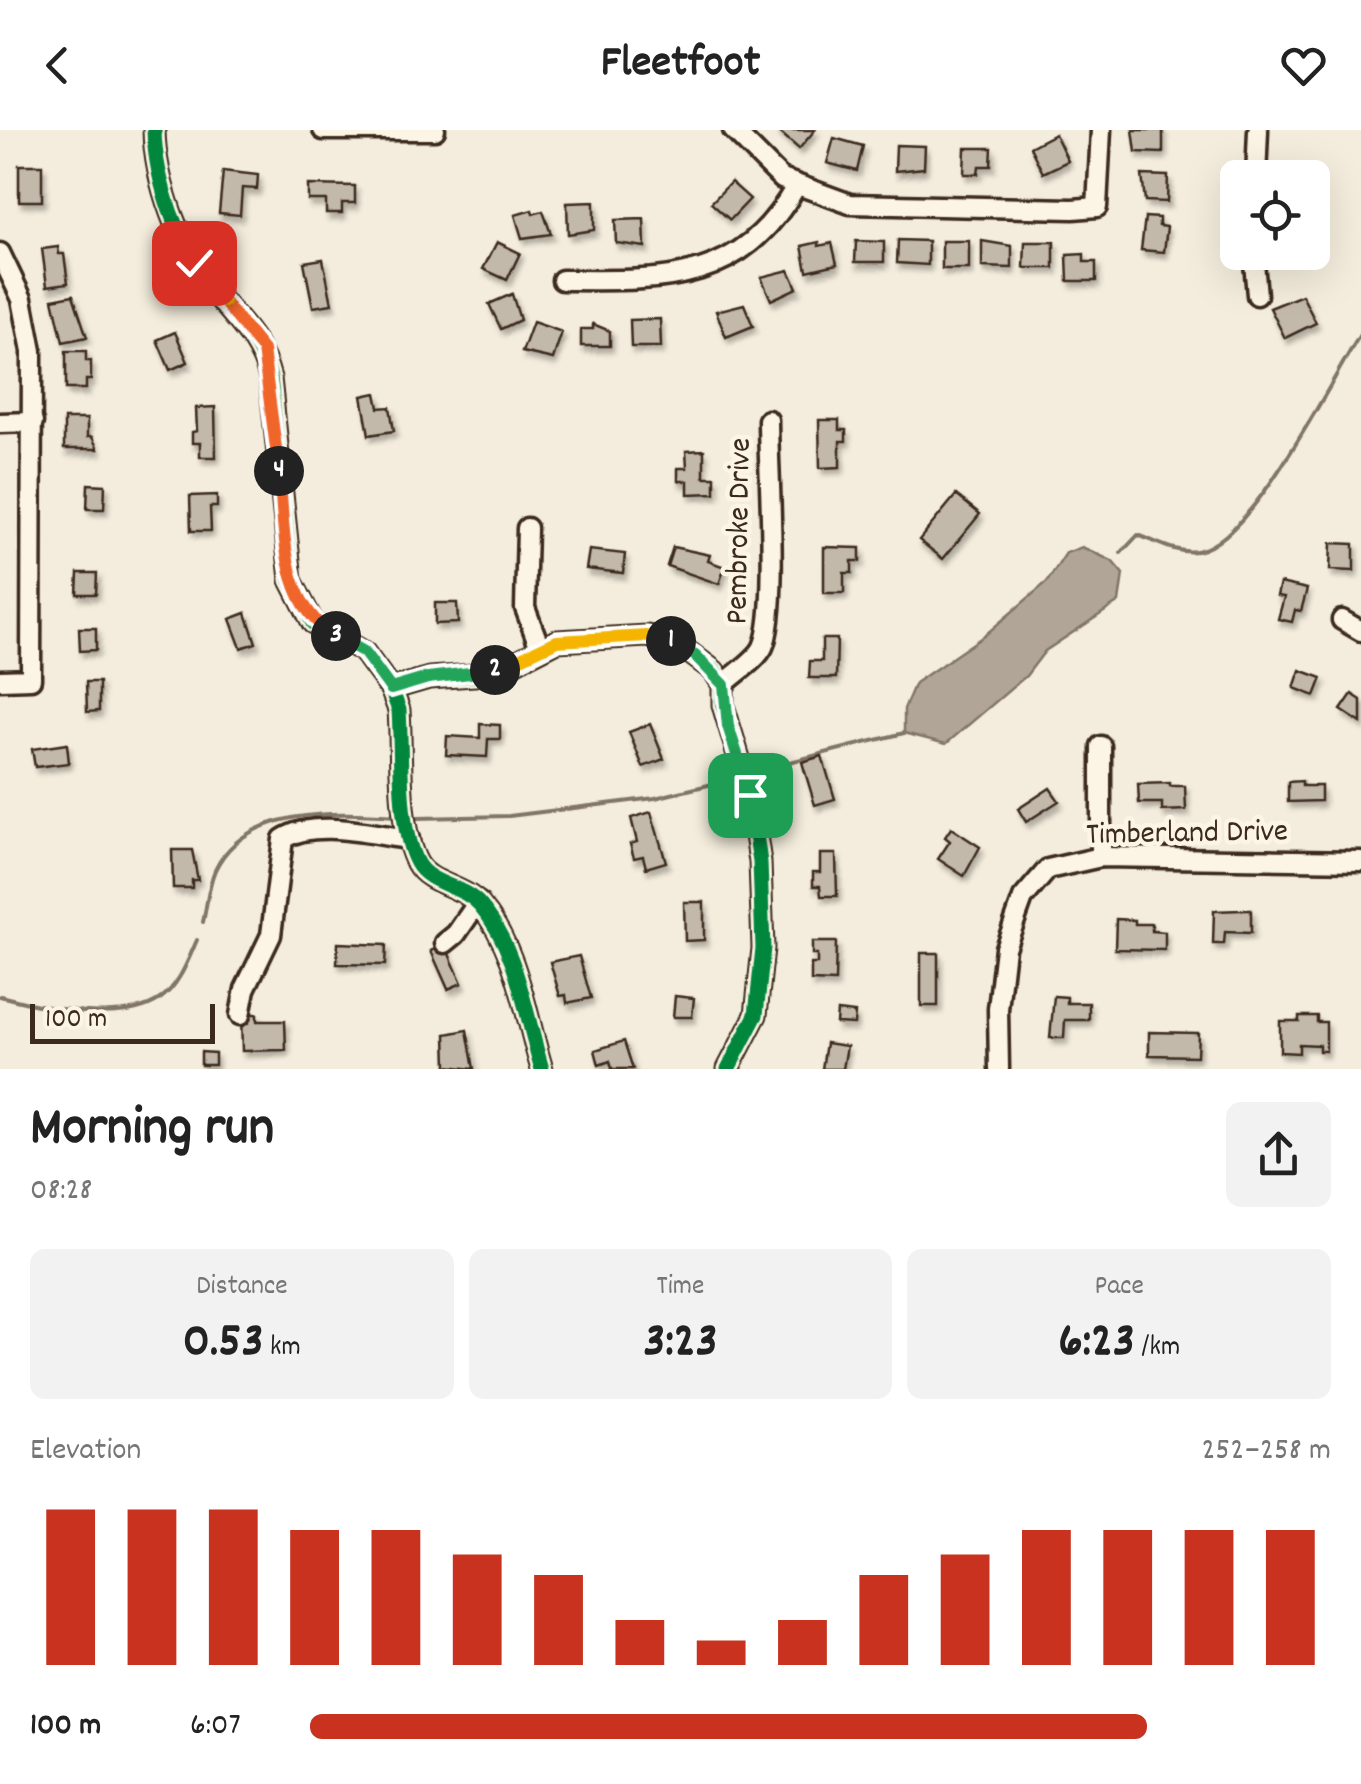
<!DOCTYPE html>
<html lang="en">
<head>
<meta charset="utf-8">
<style>
  :root { --surface:#fff; --page:#f2f2f2; --text:#222; --muted:#767676; --accent:#c8321e }
  body { margin:0; font-family:Dekko,sans-serif; background:var(--page); color:var(--text); height:100vh; display:flex; flex-direction:column; font-size:38px; white-space:nowrap }
  * { box-sizing:border-box; margin:0 }
  p { font-size:32px; color:var(--muted) }
  .icon { flex:none; width:55px; height:55px; fill:none; stroke:currentColor; stroke-width:2; stroke-linecap:round; stroke-linejoin:round }
  .map { position:relative; height:939px; overflow:hidden }
  .sheet { display:flex; flex-direction:column; background:var(--surface); flex:1 }
  .sheet>* { flex:none }
  .fabs { position:absolute; left:1220px; top:30px; display:grid; gap:20px }
  .fabs a { display:grid; place-items:center; width:110px; height:110px; border-radius:15px; background:var(--surface); box-shadow:0 10px 40px #0002; font-size:50px }
  .scale { position:absolute; left:30px; bottom:25px; width:185px; box-sizing:border-box; padding-left:10px; border:5px solid #3b2a1e; border-top:0; font-size:28px; line-height:35px; white-space:nowrap; color:#3b2a1e; -webkit-text-stroke:8px #fcf5e5; paint-order:stroke }
  .pin { position:absolute; display:grid; place-items:center; width:85px; height:85px; color:#fff; margin:-42px; border-radius:20px; box-shadow:0 5px 15px #0006 }
  .km { position:absolute; width:50px; height:50px; margin:-25px; border-radius:50%; background:#222; color:#fff; font-size:28px; line-height:50px; text-align:center }
  .round { display:grid; place-items:center; flex:none; width:105px; height:105px; border-radius:15px; background:var(--page) }
  .overview { display:flex; align-items:center; justify-content:space-between; height:170px; padding:0 30px }
  h1 { font-size:55px; font-weight:700; line-height:75px }
  .stats { display:grid; grid-template-columns:repeat(3,1fr); gap:15px; height:170px; padding:10px 30px }
  .stats div { display:grid; align-content:center; border-radius:15px; background:var(--page); text-align:center }
  .stats b { font-size:50px; font-weight:700 }
  .stats small { font-size:28px; font-weight:400 }
  .stats p { font-size:28px }
  .chart { height:280px; padding:20px 30px }
  .chart p { display:flex; justify-content:space-between }
  .chart svg { width:100%; height:180px; margin-top:10px; stroke:var(--accent); stroke-width:6 }
  ul { padding:0 30px; list-style:none; font-size:32px }
  li { display:grid; grid-template-columns:160px 120px 1fr; align-items:center; height:75px }
  li i { height:25px; border-radius:12px; background:var(--accent) }
  header { display:flex; justify-content:space-between; align-items:center; height:130px; padding:0 30px; background:var(--surface); font-size:45px; font-weight:700 }
  .map>svg:first-child { display:block }
  .water { fill:#b0a596; stroke:#817466; stroke-width:2.5 }
  .lines { fill:none; stroke-linecap:round; stroke-linejoin:round }
  .stream { stroke:#817466; stroke-width:4 }
  .building { fill:#c3b9aa; stroke:#3b2a1e; stroke-width:2.5; filter:url(#shadow) }
  .minor-casing { stroke:#3b2a1e; stroke-width:25 }
  .minor { stroke:#fcf5e5; stroke-width:18 }
  .cycleway-casing { stroke:#fcf5e5; stroke-width:21 }
  .cycleway { stroke:#00873e; stroke-width:15 }
  .split-1-casing { stroke:#fff; stroke-width:20 }
  .split-2-casing { stroke:#fff; stroke-width:20 }
  .split-3-casing { stroke:#fff; stroke-width:20 }
  .split-4-casing { stroke:#fff; stroke-width:20 }
  .split-5-casing { stroke:#fff; stroke-width:20 }
  .split-6-casing { stroke:#fff; stroke-width:20 }
  .split-1 { stroke:#22a559; stroke-width:12 }
  .split-2 { stroke:#f5b400; stroke-width:12 }
  .split-3 { stroke:#22a559; stroke-width:12 }
  .split-4 { stroke:#f0652b; stroke-width:12 }
  .split-5 { stroke:#f0652b; stroke-width:12 }
  .split-6 { stroke:#f5b400; stroke-width:12 }
  .labels { text-anchor:middle; stroke-width:9; stroke-linejoin:round; paint-order:stroke }
  .street-label { font-size:32px; fill:#3b2a1e; stroke:#fcf5e5 }
</style>
</head>
<body>
<header><svg class="icon" aria-label="back" viewBox="0 0 24 24"><path d="M15 5l-7 7 7 7"/></svg>Fleetfoot<svg class="icon" aria-label="heart" viewBox="0 0 24 24"><path d="M12 20l-8-8c-3-5 5-10 8-4 3-6 11-1 8 4z"/></svg></header>
<div class="map">
<svg width="1361" height="939" viewBox="0 0 1361 939">
  <defs>
    <filter id="shadow"><feDropShadow dx="3" dy="5.5" stdDeviation="2.5" flood-color="#0004"/></filter>
  </defs>
  <rect width="100%" height="100%" fill="#f4eddd"/>
  <filter id="ink" filterUnits="userSpaceOnUse"><feTurbulence type="fractalNoise" baseFrequency=".01" numOctaves="2"/><feDisplacementMap in="SourceGraphic" scale="20" xChannelSelector="R" yChannelSelector="G"/><feConvolveMatrix kernelMatrix="1 2 1 2 8 2 1 2 1" color-interpolation-filters="sRGB"/></filter>
  <g filter="url(#ink)">
    <polygon class="water" points="1082,417 1112,431 1123,444 1119,472 1045,521 1026,546 946,614 904,603 904,579 915,553 985,505 1047,452 1066,423"/>
    <g class="lines">
      <g class="stream">
        <path d="M1121,423l17,-18c19,7 38,19 59,16 55,-9 133,-170 164,-218"/>
        <polyline points="750,642 904,603"/>
        <polyline points="417,688 509,686 655,668 733,649"/>
        <path d="M203,792c4,-17 5,-36 12,-52 30,-64 122,-58 181,-54"/>
        <path d="M0,866c41,11 122,29 160,3 19,-13 28,-39 37,-59"/>
      </g>
    </g>
    <g class="building">
      <polygon points="777,0 815,0 799,19"/>
      <polygon points="1133,0 1163,0 1163,23 1136,22"/>
      <polygon points="1055,4 1068,31 1043,43 1030,17"/>
      <polygon points="834,8 863,16 857,41 827,33"/>
      <polygon points="896,15 925,16 924,38 895,41"/>
      <polygon points="965,18 992,18 991,36 979,36 978,44 964,44"/>
      <rect x="19" y="35" width="23" height="36"/>
      <polygon points="223,41 258,45 257,59 242,58 240,85 219,83"/>
      <polygon points="1142,45 1168,46 1167,72 1145,71"/>
      <polygon points="731,52 750,69 730,90 711,73"/>
      <polygon points="308,55 355,56 355,73 342,73 342,83 326,83 326,70 308,70"/>
      <polygon points="594,72 594,100 568,104 567,73"/>
      <polygon points="532,80 533,84 543,81 551,104 522,108 515,85"/>
      <polygon points="1145,87 1159,88 1159,96 1167,97 1164,122 1141,120"/>
      <polygon points="644,89 645,117 616,113 615,90"/>
      <polygon points="898,110 928,111 928,135 897,133"/>
      <polygon points="856,111 884,112 884,132 855,132"/>
      <rect x="942" y="111" width="27" height="28"/>
      <polygon points="982,111 1012,116 1012,138 982,137"/>
      <polygon points="497,112 520,123 507,150 483,139"/>
      <polygon points="819,112 819,116 832,113 837,134 807,141 802,116"/>
      <polygon points="1025,112 1054,112 1054,138 1024,138"/>
      <polygon points="58,117 59,124 64,124 68,153 47,156 42,119"/>
      <polygon points="1084,124 1084,132 1096,132 1096,151 1068,151 1067,125"/>
      <polygon points="323,129 332,174 313,177 304,132"/>
      <polygon points="789,140 797,158 771,170 761,147"/>
      <polygon points="512,164 520,190 501,199 489,174"/>
      <polygon points="73,165 87,207 63,212 53,169"/>
      <polygon points="1302,165 1316,193 1285,208 1270,178"/>
      <polygon points="744,174 753,196 726,207 716,181"/>
      <polygon points="660,189 661,217 631,217 630,190"/>
      <polygon points="533,192 562,202 553,229 522,222"/>
      <polygon points="593,194 610,201 610,216 581,216 581,199 593,199"/>
      <polygon points="175,202 188,232 170,240 157,210"/>
      <polygon points="66,221 86,221 86,231 91,231 91,250 86,250 86,259 66,259"/>
      <polygon points="376,263 379,278 390,277 394,301 369,305 362,266"/>
      <polygon points="215,277 216,327 200,327 200,313 192,313 192,302 197,301 196,278"/>
      <polygon points="64,289 87,289 87,307 92,307 98,319 64,319"/>
      <polygon points="819,290 839,290 839,300 846,300 846,311 840,311 840,337 820,338"/>
      <polygon points="704,320 704,347 715,347 715,363 688,364 688,351 678,351 678,338 687,338 686,321"/>
      <polygon points="88,354 105,355 104,379 87,379"/>
      <polygon points="217,365 217,377 210,377 211,401 191,401 190,366"/>
      <polygon points="956,365 980,384 943,429 919,410"/>
      <polygon points="1331,413 1354,414 1354,441 1330,440"/>
      <polygon points="673,417 710,425 708,431 725,437 719,454 667,436"/>
      <polygon points="824,417 860,418 860,431 852,431 852,443 844,443 844,463 824,463"/>
      <polygon points="589,420 625,424 623,443 586,439"/>
      <polygon points="78,443 97,443 96,464 77,464"/>
      <polygon points="1280,453 1307,459 1301,481 1295,480 1292,492 1278,489 1284,467 1277,466"/>
      <polygon points="435,473 457,473 458,493 435,494"/>
      <polygon points="246,483 256,513 241,518 230,489"/>
      <polygon points="79,498 96,498 96,520 80,521"/>
      <polygon points="822,509 837,509 836,548 809,548 810,531 822,531"/>
      <polygon points="1300,540 1322,548 1315,566 1294,558"/>
      <polygon points="86,552 99,552 99,581 87,582"/>
      <polygon points="1352,564 1361,570 1361,593 1341,580"/>
      <polygon points="480,594 500,595 500,609 488,609 487,627 446,625 447,606 480,608"/>
      <polygon points="650,594 664,629 643,637 629,602"/>
      <polygon points="67,614 69,633 35,637 32,619"/>
      <polygon points="822,626 835,669 815,675 802,632"/>
      <polygon points="1302,651 1302,656 1321,656 1321,671 1288,672 1288,652"/>
      <polygon points="1170,653 1170,656 1185,656 1186,680 1162,681 1162,673 1139,673 1138,654"/>
      <polygon points="1050,658 1059,671 1026,692 1018,679"/>
      <polygon points="651,682 666,732 646,738 643,726 634,728 630,714 637,712 631,688"/>
      <polygon points="951,698 980,717 964,746 938,729 950,711 945,707"/>
      <polygon points="172,720 192,720 198,750 192,750 192,758 173,758"/>
      <polygon points="820,724 836,724 837,766 821,766 820,756 813,756 813,742 820,742"/>
      <polygon points="684,772 704,772 704,810 685,811"/>
      <polygon points="1242,780 1251,780 1251,803 1225,802 1224,814 1213,814 1214,781"/>
      <polygon points="1116,789 1135,790 1135,794 1152,794 1152,801 1165,802 1165,820 1115,819"/>
      <polygon points="812,812 836,812 835,852 811,851 811,834 817,834 817,825 812,825"/>
      <polygon points="338,813 386,815 385,835 337,834"/>
      <polygon points="445,815 462,853 448,859 431,821"/>
      <rect x="921" y="823" width="17" height="53"/>
      <polygon points="579,826 591,868 567,873 566,865 560,866 550,832"/>
      <polygon points="675,866 694,868 692,887 673,887"/>
      <polygon points="1054,866 1067,867 1067,873 1089,873 1089,890 1065,890 1064,908 1050,908"/>
      <polygon points="837,881 855,883 854,894 836,893"/>
      <polygon points="241,884 257,884 257,891 285,891 286,920 242,921"/>
      <polygon points="1299,886 1317,886 1317,892 1326,892 1326,921 1319,921 1319,915 1299,914 1299,923 1280,922 1280,891 1299,891"/>
      <polygon points="467,900 474,939 447,936 446,904"/>
      <polygon points="1149,902 1198,903 1197,926 1149,925"/>
      <polygon points="624,911 633,939 612,939 610,931 599,935 595,920"/>
      <polygon points="826,913 847,916 843,939 822,939"/>
      <polygon points="201,922 215,923 215,935 201,935"/>
    </g>
    <g class="lines">
      <g class="minor-casing">
        <g id="minor">
          <path d="M154,0c1,52 25,117 58,159 24,31 48,49 58,89l21,202 22,43 51,29 27,37 8,21c3,42 -2,116 18,153 12,22 46,22 63,42 38,44 45,109 62,164"/>
          <polyline points="323,0 435,0"/>
          <polyline points="733,0 782,49 850,74 1073,79 1097,77 1101,0"/>
          <polyline points="1256,48 1258,0"/>
          <polyline points="1253,122 1257,165"/>
          <polyline points="0,123 22,169 32,221 31,549 0,550"/>
          <path d="M562,150c100,1 179,5 234,-94"/>
          <polyline points="0,293 33,292"/>
          <polyline points="527,398 525,478 540,518"/>
          <polyline points="1342,490 1361,501"/>
          <path d="M723,555c11,-11 34,-25 40,-38 16,-35 5,-180 5,-227"/>
          <polyline points="391,559 429,548 474,545 506,537 557,511 647,506 675,512 714,541 723,555 723,575 750,665 760,732 763,818 756,885 728,939"/>
          <polyline points="1101,616 1101,727"/>
          <polyline points="445,813 456,804 478,772"/>
          <path d="M240,885l5,-26 26,-54 12,-96c32,-21 90,-4 126,0"/>
          <polyline points="999,939 998,879 1005,818 1023,768 1048,739 1101,727 1361,731"/>
        </g>
      </g>
      <use href="#minor" class="minor"/>
      <g class="cycleway-casing">
        <g id="cycleway">
          <path d="M154,0c1,52 25,117 58,159 24,31 48,49 58,89l21,202 22,43 51,29 27,37 8,21c3,42 -2,116 18,153 12,22 46,22 63,42 38,44 45,109 62,164"/>
          <polyline points="391,559 429,548 474,545 506,537 557,511 647,506 675,512 714,541 723,555 723,575 750,665 760,732 763,818 756,885 728,939"/>
        </g>
      </g>
      <use href="#cycleway" class="cycleway"/>
    </g>
  </g>
  <g class="lines" filter="url(#ink)">
    <g class="split-1-casing">
      <polyline id="split-1" points="671,511 695,525 724,555 728,596 750,665"/>
    </g>
    <g class="split-2-casing">
      <polyline id="split-2" points="495,540 557,511 647,506 671,511"/>
    </g>
    <g class="split-3-casing">
      <polyline id="split-3" points="336,506 364,522 391,559 428,548 495,540"/>
    </g>
    <g class="split-4-casing">
      <path id="split-4" d="M279,341c6,57 1,134 57,165"/>
    </g>
    <g class="split-5-casing">
      <polyline id="split-5" points="224,172 263,220 279,341"/>
    </g>
    <g class="split-6-casing">
      <polyline id="split-6" points="194,133 224,172"/>
    </g>
    <use href="#split-1" class="split-1"/>
    <use href="#split-2" class="split-2"/>
    <use href="#split-3" class="split-3"/>
    <use href="#split-4" class="split-4"/>
    <use href="#split-5" class="split-5"/>
    <use href="#split-6" class="split-6"/>
  </g>
  <g class="labels">
    <g class="street-label">
      <text transform="translate(736 401) rotate(-89)" y="11">Pembroke Drive</text>
      <text transform="translate(1187 700) rotate(-1)" y="11">Timberland Drive</text>
    </g>
  </g>
</svg>
<div class="fabs">
<a><svg class="icon" aria-label="locate" viewBox="0 0 24 24"><circle cx="12" cy="12" r="6"/><path d="M12 2v4M12 18v4M2 12h4M18 12h4"/></svg></a>
</div>
<div class="scale">100 m</div>
<div class="pin" style="left:750px;top:665px;background:#1e9e55"><svg class="icon" aria-label="arrive" viewBox="0 0 24 24"><path d="M6 21V4h12l-3 4 3 4H6"/></svg></div>
<div class="pin" style="left:194px;top:133px;background:#d93025"><svg class="icon" aria-label="check" viewBox="0 0 24 24"><path d="M5 12l5 5 9-10"/></svg></div>
<b class="km" style="left:671px;top:511px">1</b>
<b class="km" style="left:495px;top:540px">2</b>
<b class="km" style="left:336px;top:506px">3</b>
<b class="km" style="left:279px;top:341px">4</b>
</div>
<section class="sheet">
<div class="overview"><div><h1>Morning run</h1><p>08:28</p></div><a class="round"><svg class="icon" aria-label="share" viewBox="0 0 24 24"><path d="M12 15V3M7 8l5-5 5 5M5 13v7h14v-7"/></svg></a></div>
<div class="stats">
<div><p>Distance</p><b>0.53<small> km</small></b></div>
<div><p>Time</p><b>3:23</b></div>
<div><p>Pace</p><b>6:23<small> /km</small></b></div>
</div>
<div class="chart"><p><span>Elevation</span>252–258 m</p>
<svg viewBox="0 0 160 44" preserveAspectRatio="none"><path d="M5 44V6M15 44V6M25 44V6M35 44V11M45 44V11M55 44V17M65 44V22M75 44V33M85 44V38M95 44V33M105 44V22M115 44V17M125 44V11M135 44V11M145 44V11M155 44V11"/></svg>
</div>
<ul>
<li><b>100 m</b>6:07<i style="width:82%"></i></li>
</ul>
</section>
</body>
</html>
